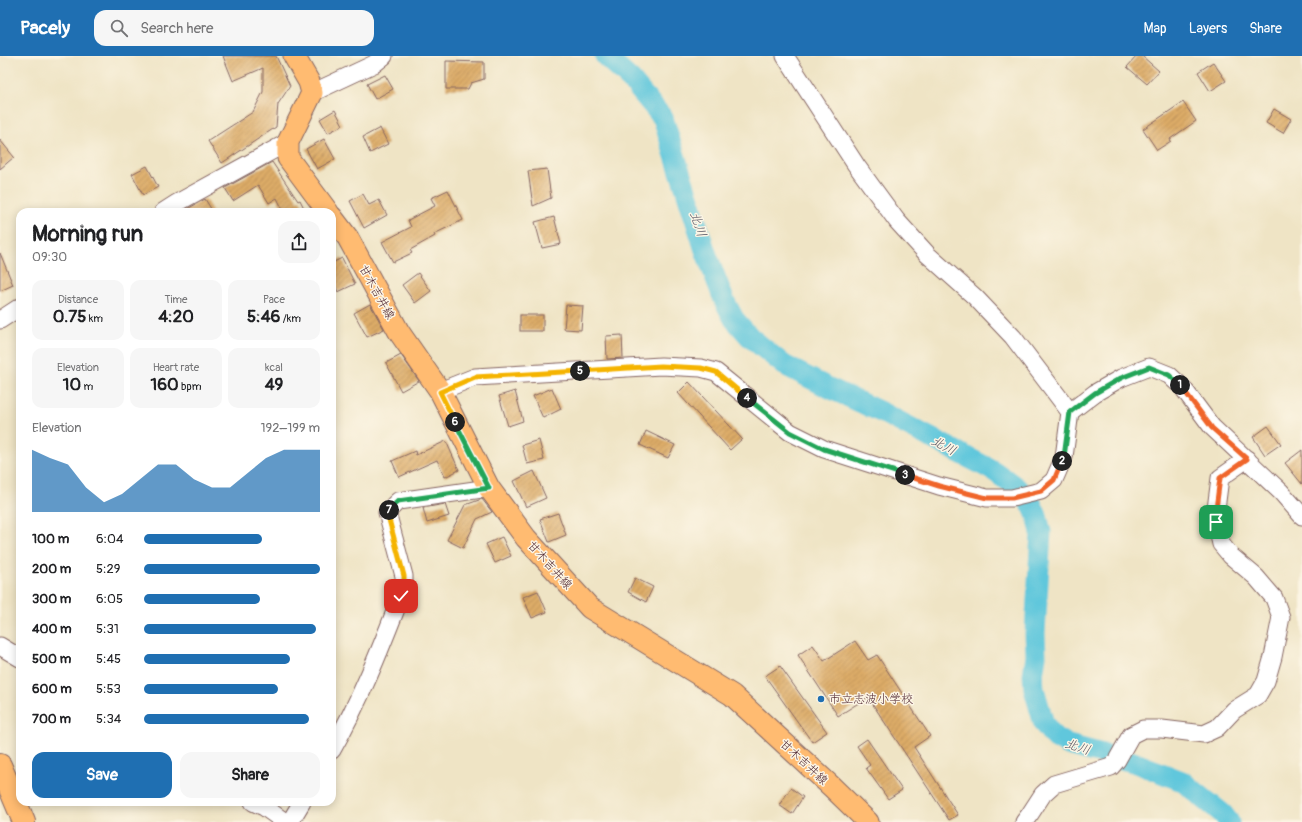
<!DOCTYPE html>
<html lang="en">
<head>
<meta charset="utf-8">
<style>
  :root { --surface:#fff; --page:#f6f6f6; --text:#202124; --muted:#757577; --accent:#1f6fb2 }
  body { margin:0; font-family:Pangolin,"Klee One",sans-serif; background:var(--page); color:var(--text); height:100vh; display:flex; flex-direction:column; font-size:15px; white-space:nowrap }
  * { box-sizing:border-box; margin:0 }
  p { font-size:13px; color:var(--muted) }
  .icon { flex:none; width:22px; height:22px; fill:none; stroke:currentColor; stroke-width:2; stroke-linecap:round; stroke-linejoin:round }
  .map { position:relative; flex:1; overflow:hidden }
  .side { position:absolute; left:16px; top:152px; width:320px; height:598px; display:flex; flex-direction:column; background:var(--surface); border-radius:12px; box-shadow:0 2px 10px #0003 }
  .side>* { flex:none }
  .pin { position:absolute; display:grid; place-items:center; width:34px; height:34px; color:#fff; margin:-17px; border-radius:8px; box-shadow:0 2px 6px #0006 }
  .km { position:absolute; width:20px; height:20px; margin:-10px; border-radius:50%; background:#222; color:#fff; font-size:11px; line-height:20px; text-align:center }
  .round { display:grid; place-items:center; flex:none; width:42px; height:42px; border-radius:12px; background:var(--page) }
  .headline { display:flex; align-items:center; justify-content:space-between; height:68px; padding:0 16px }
  h1 { font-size:22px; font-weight:700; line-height:30px }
  .metrics { display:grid; grid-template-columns:repeat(3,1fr); gap:6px; height:68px; padding:4px 16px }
  .metrics div { display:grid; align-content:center; border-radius:10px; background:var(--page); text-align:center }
  .metrics b { font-size:17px; font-weight:700 }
  .metrics small { font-size:11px; font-weight:400 }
  .metrics p { font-size:11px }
  .chart { height:112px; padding:8px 16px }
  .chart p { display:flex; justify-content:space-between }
  .chart svg { width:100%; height:72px; margin-top:4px; fill:var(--accent); opacity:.7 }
  .button { display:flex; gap:8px; margin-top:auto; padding:8px 16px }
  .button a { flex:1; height:46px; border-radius:12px; background:var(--accent); color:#fff; font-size:16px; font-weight:700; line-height:46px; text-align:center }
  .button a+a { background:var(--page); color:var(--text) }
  ul { padding:0 16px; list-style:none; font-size:13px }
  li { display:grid; grid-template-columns:64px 48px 1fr; align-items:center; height:30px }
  li i { height:10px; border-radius:5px; background:var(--accent) }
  header { display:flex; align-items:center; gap:24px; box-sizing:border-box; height:56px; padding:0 20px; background:var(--accent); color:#fff }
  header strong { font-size:19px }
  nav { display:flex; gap:22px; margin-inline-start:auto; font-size:14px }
  .search { width:280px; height:36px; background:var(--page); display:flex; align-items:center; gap:10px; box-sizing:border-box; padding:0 14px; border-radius:12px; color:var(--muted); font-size:15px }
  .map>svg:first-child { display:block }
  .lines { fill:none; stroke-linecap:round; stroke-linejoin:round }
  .river { stroke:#60c7dc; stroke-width:21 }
  .building { fill:url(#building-hatch) }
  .minor-casing { stroke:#846461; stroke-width:19 }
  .major-casing { stroke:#846461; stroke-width:23 }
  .highway-casing { stroke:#846461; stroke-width:24 }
  .minor { stroke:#fff; stroke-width:17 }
  .major { stroke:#ffbb71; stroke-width:21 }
  .highway { stroke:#ffbb71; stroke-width:22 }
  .split-1-casing { stroke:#fff; stroke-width:8 }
  .split-2-casing { stroke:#fff; stroke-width:8 }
  .split-3-casing { stroke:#fff; stroke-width:8 }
  .split-4-casing { stroke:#fff; stroke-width:8 }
  .split-5-casing { stroke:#fff; stroke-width:8 }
  .split-6-casing { stroke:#fff; stroke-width:8 }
  .split-7-casing { stroke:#fff; stroke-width:8 }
  .split-8-casing { stroke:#fff; stroke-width:8 }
  .split-1 { stroke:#f0652b; stroke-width:5 }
  .split-2 { stroke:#22a559; stroke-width:5 }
  .split-3 { stroke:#f0652b; stroke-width:5 }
  .split-4 { stroke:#22a559; stroke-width:5 }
  .split-5 { stroke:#f5b400; stroke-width:5 }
  .split-6 { stroke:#f5b400; stroke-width:5 }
  .split-7 { stroke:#22a559; stroke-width:5 }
  .split-8 { stroke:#f5b400; stroke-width:5 }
  .poi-dot { fill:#1f6fb2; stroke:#fcf5e5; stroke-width:1.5 }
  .labels { text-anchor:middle; stroke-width:3; stroke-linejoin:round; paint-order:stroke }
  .street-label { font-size:12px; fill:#4a1f2b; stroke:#fcf5e5 }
  .poi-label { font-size:12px; fill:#4a1f2b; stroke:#fcf5e5; text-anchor:start }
  .water-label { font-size:13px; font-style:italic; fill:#515160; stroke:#fcf5e5 }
</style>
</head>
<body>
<header>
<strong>Pacely</strong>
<div class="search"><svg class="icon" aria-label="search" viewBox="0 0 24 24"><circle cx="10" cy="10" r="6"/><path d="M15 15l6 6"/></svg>Search here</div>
<nav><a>Map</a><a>Layers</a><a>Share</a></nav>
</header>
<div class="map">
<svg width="1302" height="766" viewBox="0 0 1302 766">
  <defs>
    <pattern id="building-hatch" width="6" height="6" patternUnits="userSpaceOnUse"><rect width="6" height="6" fill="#ddac68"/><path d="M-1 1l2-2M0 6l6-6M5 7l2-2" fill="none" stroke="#b58b56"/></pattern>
  </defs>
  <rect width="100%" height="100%" fill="#fcf5e5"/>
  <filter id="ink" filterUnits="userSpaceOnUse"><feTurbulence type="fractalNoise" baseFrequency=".025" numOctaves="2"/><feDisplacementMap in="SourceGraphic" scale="8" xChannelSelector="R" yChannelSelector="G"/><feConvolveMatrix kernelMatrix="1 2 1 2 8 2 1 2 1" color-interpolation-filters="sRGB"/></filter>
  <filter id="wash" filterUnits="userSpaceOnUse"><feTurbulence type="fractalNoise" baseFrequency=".012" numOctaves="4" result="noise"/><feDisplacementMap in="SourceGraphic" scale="16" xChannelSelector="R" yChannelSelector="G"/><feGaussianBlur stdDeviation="0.9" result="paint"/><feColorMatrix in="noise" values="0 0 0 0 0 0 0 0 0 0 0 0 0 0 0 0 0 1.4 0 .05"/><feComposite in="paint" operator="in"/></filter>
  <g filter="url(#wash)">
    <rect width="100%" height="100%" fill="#efe4c5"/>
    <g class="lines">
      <polyline class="river" points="605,0 631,24 663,62 705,194 724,244 734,263 750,281 784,309 825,330 883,357 994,415 1016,431 1032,449 1037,460 1041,476 1035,577 1036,600 1033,619 1034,633 1044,668 1054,681 1068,689 1133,706 1182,725 1223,758 1229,766"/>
    </g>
    <g id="blocks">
      <g class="building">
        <polygon points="223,0 276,0 290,30 278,48 276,71 222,107 208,85 253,56 263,36 263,12 233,25"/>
        <polygon points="1137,0 1142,0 1159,15 1147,28 1127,11"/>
        <polygon points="446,5 484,6 484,23 471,27 468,33 446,33"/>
        <polygon points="1213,6 1226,25 1210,35 1198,16"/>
        <polygon points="385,19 393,33 375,43 367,28"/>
        <polygon points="1183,46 1196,65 1170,83 1171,85 1157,94 1143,73"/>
        <polygon points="1274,53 1291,63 1283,77 1266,67"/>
        <polygon points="335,54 343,69 328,77 320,63"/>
        <polygon points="380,72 388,88 370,97 363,81"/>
        <polygon points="324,83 335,103 317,113 306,93"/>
        <polygon points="0,84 14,101 0,113"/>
        <polygon points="272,106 298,145 300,144 306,156 284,156 277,142 269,147 258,129 233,145 225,132"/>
        <polygon points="147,110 158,131 143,139 132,118"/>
        <polygon points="547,113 551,142 533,150 528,115"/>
        <polygon points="448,134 463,164 434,178 435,180 410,194 412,197 393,206 382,186 411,171 408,164 435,150 431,142"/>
        <polygon points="363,138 369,149 379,144 387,159 364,172 350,145"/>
        <polygon points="205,143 213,156 181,156 182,156"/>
        <polygon points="554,161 561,188 542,192 535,166"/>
        <polygon points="0,197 13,229 0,235"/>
        <polygon points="342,202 355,228 338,236 332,223 332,207"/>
        <polygon points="418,217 431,235 415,247 402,229"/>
        <polygon points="370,248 384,273 367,281 354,257"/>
        <polygon points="566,249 583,250 581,274 564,273"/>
        <rect x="520" y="259" width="23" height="16"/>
        <polygon points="622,279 623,302 607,303 606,280"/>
        <polygon points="401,299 419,325 401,335 386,307"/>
        <polygon points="689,326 742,383 730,394 678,337"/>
        <polygon points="552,332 561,353 543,362 533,340"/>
        <polygon points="515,335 523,365 508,370 499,340"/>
        <polygon points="1268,370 1281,388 1265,399 1253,381"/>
        <polygon points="646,375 675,389 668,402 640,389"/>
        <polygon points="539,384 544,404 527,408 522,389"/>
        <polygon points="446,385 459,414 445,421 437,404 399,421 392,405 415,395 416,399"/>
        <polygon points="1302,394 1302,428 1285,407"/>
        <polygon points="534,415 546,442 526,451 514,425"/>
        <polygon points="482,443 492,456 477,463 463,492 447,484 465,449"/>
        <polygon points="445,448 449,460 427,467 423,452"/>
        <polygon points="558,457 566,479 549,486 540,463"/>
        <polygon points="502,481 511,500 495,507 486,488"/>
        <polygon points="635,522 653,531 646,546 628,536"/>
        <polygon points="538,535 547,556 532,562 523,541"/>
        <polygon points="855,585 868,604 877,599 930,680 914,691 958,759 949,764 868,641 838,660 798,599 813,589 824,605"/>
        <polygon points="780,610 827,676 812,686 765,620"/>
        <polygon points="867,683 902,734 888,743 866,712 870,709 857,690"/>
        <polygon points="791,732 803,741 792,758 779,749"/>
      </g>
    </g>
  </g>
  <g filter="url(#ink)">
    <use href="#blocks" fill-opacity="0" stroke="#846461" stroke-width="1"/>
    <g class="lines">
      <g class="minor-casing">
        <g id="minor">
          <polyline points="312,37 374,8 384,0"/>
          <polyline points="163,156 177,147 288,86"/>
          <polyline points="0,264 20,251"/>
          <polyline points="440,335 475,321 661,310 701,312 716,316 790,376 824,393 939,430 987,442 1012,442 1041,435 1054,424 1064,401 1070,356 1013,281 975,241 928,199 897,165 856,109 785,0"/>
          <polyline points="1070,356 1095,337 1121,322 1149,311 1169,319 1183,332 1212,371 1281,436 1302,460"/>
          <polyline points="0,590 20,602"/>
          <path d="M332,694c28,-49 49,-102 69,-154l3,-5v-15l-17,-64 11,-11 91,-13"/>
          <polyline points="253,746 264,751 285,766"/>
          <polyline points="290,766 302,746"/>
          <polyline points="1024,766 1030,758 1043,738 1054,728 1111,711 1117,704 1131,679 1143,673 1162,673 1204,678 1217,672 1234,654 1258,639 1266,625 1273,601 1281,561 1274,542 1256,521 1231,500 1221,488 1216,466 1216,453 1220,422 1247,403"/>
        </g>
      </g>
      <g class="major-casing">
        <g id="major">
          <polyline points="294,0 309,26 312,37 288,86 288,102 328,156"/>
          <polyline points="332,161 348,182 399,276 440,335 489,432 526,482 590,552 732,639 832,731 868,766"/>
        </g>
      </g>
      <g class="highway-casing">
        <polyline id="highway" points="0,709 24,766"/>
      </g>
      <use href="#minor" class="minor"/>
      <use href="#major" class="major"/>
      <use href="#highway" class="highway"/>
    </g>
  </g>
  <g class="lines" filter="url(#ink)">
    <g class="split-1-casing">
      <polyline id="split-1" points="1180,329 1212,372 1247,403 1220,422 1216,453 1216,466"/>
    </g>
    <g class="split-2-casing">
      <polyline id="split-2" points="1062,405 1064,401 1070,356 1095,337 1121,322 1149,311 1169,319 1180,329"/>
    </g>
    <g class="split-3-casing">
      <polyline id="split-3" points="905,419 939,430 987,442 1012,442 1041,435 1054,424 1062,405"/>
    </g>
    <g class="split-4-casing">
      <polyline id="split-4" points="747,342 790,376 824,393 905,419"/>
    </g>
    <g class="split-5-casing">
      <polyline id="split-5" points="580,315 661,310 701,312 716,316 747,342"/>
    </g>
    <g class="split-6-casing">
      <polyline id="split-6" points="455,366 440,336 475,321 580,315"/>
    </g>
    <g class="split-7-casing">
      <polyline id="split-7" points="389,454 398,445 489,432 455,366"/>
    </g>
    <g class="split-8-casing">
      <polyline id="split-8" points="389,454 387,456 404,520 404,535 401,540"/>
    </g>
    <use href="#split-1" class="split-1"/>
    <use href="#split-2" class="split-2"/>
    <use href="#split-3" class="split-3"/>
    <use href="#split-4" class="split-4"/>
    <use href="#split-5" class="split-5"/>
    <use href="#split-6" class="split-6"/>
    <use href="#split-7" class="split-7"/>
    <use href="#split-8" class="split-8"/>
  </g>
  <circle class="poi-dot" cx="821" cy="643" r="4"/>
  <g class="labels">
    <g class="street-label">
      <text transform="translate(377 236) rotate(61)" y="4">甘木吉井線</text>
      <text transform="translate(550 509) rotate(48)" y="4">甘木吉井線</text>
      <text transform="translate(804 706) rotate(43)" y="4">甘木吉井線</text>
    </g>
    <g class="poi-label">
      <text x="829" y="647">市立志波小学校</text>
    </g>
    <g class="water-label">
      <text transform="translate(699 168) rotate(71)" y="5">北川</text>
      <text transform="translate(944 389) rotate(28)" y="5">北川</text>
      <text transform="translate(1078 690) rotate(18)" y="5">北川</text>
    </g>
  </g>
</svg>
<div class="pin" style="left:1216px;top:466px;background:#1e9e55"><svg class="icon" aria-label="arrive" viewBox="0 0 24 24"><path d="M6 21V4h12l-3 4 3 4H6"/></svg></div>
<div class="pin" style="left:401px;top:540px;background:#d93025"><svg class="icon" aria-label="check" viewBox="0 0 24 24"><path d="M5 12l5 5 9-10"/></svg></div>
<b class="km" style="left:1180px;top:329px">1</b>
<b class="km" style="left:1062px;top:405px">2</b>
<b class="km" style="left:905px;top:419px">3</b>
<b class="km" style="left:747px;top:342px">4</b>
<b class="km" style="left:580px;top:315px">5</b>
<b class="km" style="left:455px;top:366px">6</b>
<b class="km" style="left:389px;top:454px">7</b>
<section class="side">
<div class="headline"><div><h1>Morning run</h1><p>09:30</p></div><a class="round"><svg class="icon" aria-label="share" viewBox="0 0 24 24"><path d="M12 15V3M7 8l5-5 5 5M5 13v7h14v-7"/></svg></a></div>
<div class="metrics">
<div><p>Distance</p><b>0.75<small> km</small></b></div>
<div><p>Time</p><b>4:20</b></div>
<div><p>Pace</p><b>5:46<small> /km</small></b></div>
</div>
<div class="metrics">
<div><p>Elevation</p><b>10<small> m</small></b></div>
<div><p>Heart rate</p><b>160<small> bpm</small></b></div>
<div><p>kcal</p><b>49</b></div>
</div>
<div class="chart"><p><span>Elevation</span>192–199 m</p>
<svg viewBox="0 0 160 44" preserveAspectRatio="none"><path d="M0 44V6L10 11L20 15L30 29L40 38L50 33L60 24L70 15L80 15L90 24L100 29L110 29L120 20L130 11L140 6L150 6L160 6V44z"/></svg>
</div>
<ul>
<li><b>100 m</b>6:04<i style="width:67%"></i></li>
<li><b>200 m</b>5:29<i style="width:100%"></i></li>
<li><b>300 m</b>6:05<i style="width:66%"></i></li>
<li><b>400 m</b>5:31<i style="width:98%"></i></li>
<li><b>500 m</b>5:45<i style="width:83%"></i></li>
<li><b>600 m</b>5:53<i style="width:76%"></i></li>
<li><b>700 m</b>5:34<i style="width:94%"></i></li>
</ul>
<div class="button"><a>Save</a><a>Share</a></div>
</section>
</div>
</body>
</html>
